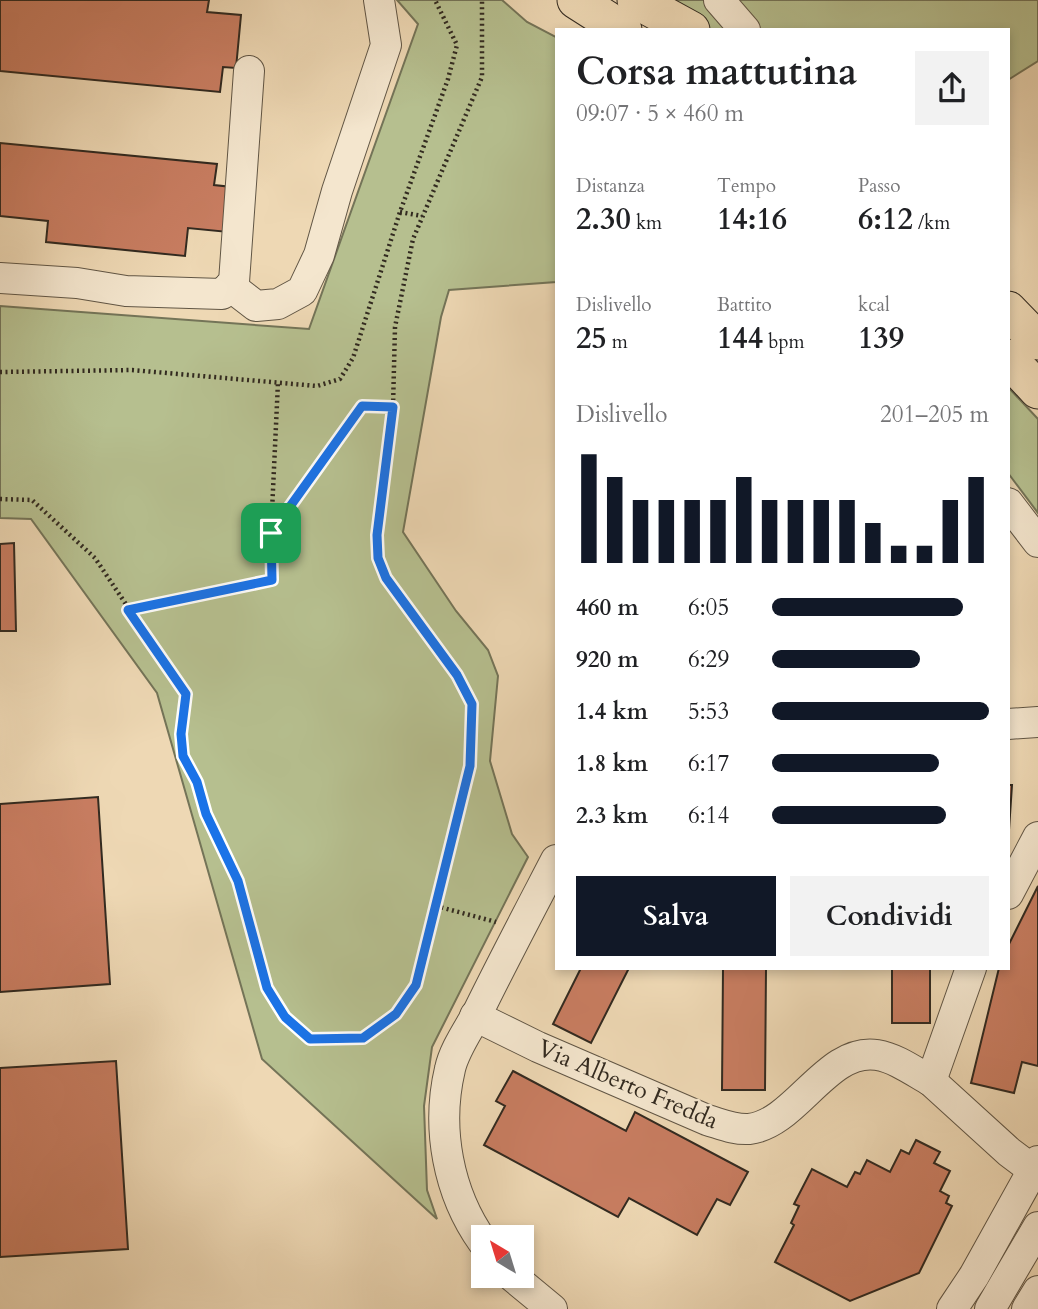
<!DOCTYPE html>
<html lang="it">
<head>
<meta charset="utf-8">
<style>
  :root { --surface:#fff; --page:#f2f2f2; --text:#202124; --muted:#757577; --accent:#111827 }
  body { margin:0; font-family:Cardo,serif; background:var(--page); color:var(--text); height:100vh; display:flex; flex-direction:column; font-size:26px; white-space:nowrap }
  * { box-sizing:border-box; margin:0 }
  p { font-size:23px; color:var(--muted) }
  .icon { flex:none; width:38px; height:38px; fill:none; stroke:currentColor; stroke-width:2; stroke-linecap:round; stroke-linejoin:round }
  .map { position:relative; flex:1; overflow:hidden }
  .details { position:absolute; left:555px; top:28px; width:455px; height:942px; display:flex; flex-direction:column; background:var(--surface); border-radius:0px; box-shadow:0 4px 10px #0003 }
  .details>* { flex:none }
  .needle { width:46px; rotate:322deg }
  .controls { position:absolute; left:471px; top:1225px; display:grid; gap:14px }
  .controls a { display:grid; place-items:center; width:63px; height:63px; border-radius:0px; background:var(--surface); box-shadow:0 4px 10px #0003; font-size:35px }
  .pin { position:absolute; display:grid; place-items:center; width:60px; height:60px; color:#fff; margin:-30px; border-radius:14px; box-shadow:0 4px 10px #0006 }
  .round { display:grid; place-items:center; flex:none; width:74px; height:74px; border-radius:0px; background:var(--page) }
  .headline { display:flex; align-items:center; justify-content:space-between; height:119px; padding:0 21px }
  h1 { font-size:38px; font-weight:600; line-height:52px }
  .stats { display:grid; grid-template-columns:repeat(3,1fr); gap:10px; height:119px; padding:7px 21px }
  .stats div { display:grid; align-content:center }
  .stats b { font-size:30px; font-weight:600 }
  .stats small { font-size:19px; font-weight:400 }
  .stats p { font-size:19px }
  .chart { height:196px; padding:14px 21px }
  .chart p { display:flex; justify-content:space-between }
  .chart svg { width:100%; height:126px; margin-top:7px; stroke:var(--accent); stroke-width:6 }
  .primary-button { display:flex; gap:14px; margin-top:auto; padding:14px 21px }
  .primary-button a { flex:1; height:80px; border-radius:0px; background:var(--accent); color:#fff; font-size:28px; font-weight:600; line-height:80px; text-align:center }
  .primary-button a+a { background:var(--page); color:var(--text) }
  ul { padding:0 21px; list-style:none; font-size:23px }
  li { display:grid; grid-template-columns:112px 84px 1fr; align-items:center; height:52px }
  li i { height:18px; border-radius:9px; background:var(--accent) }
  .map>svg:first-child { display:block }
  .green { fill:#b6bf8f; stroke:#747458; stroke-width:2 }
  .building { fill:#c87d61; stroke:#322a20; stroke-width:2 }
  .lines { fill:none; stroke-linecap:round; stroke-linejoin:round }
  .minor-casing { stroke:#615645; stroke-width:32 }
  .major-casing { stroke:#322a20; stroke-width:39 }
  .path { stroke:#322a20; stroke-width:4.5; stroke-dasharray:2 3.5; stroke-linecap:butt }
  .minor { stroke:#f4e6ce; stroke-width:30 }
  .major { stroke:#eed8b4; stroke-width:37 }
  .route-casing { stroke:#fff; stroke-width:14 }
  .route { stroke:#1a73e8; stroke-width:9 }
  .labels { text-anchor:middle; stroke-width:5; stroke-linejoin:round; paint-order:stroke }
  .street-label { font-size:24px; fill:#322a20; stroke:#f4e6ce }
</style>
</head>
<body>
<div class="map">
<svg width="1038" height="1309" viewBox="0 0 1038 1309">
  <rect width="100%" height="100%" fill="#eed8b4"/>
  <filter id="stains"><feTurbulence type="fractalNoise" baseFrequency=".00286" numOctaves="4"/><feColorMatrix values="0 0 0 0 .2 0 0 0 0 .09 0 0 0 0 .02 0 0 0 .5 -.17"/></filter>
  <radialGradient id="worn" r=".72"><stop offset=".6" stop-color="#630" stop-opacity="0"/><stop offset="1" stop-color="#630" stop-opacity=".3"/></radialGradient>
  <g class="green">
    <polygon points="397,0 502,0 527,22 556,37 556,282 449,290 441,317 403,532 456,611 488,650 498,676 490,761 512,834 528,857 432,1047 424,1106 427,1190 437,1219 262,1059 157,693 31,519 0,518 0,306 309,329 418,24"/>
    <polygon points="635,0 1038,0 1038,61 1008,80 1008,30 683,30"/>
    <polygon points="1008,387 1038,419 1038,513 1008,473"/>
  </g>
  <g class="building">
    <polygon points="0,0 209,0 207,12 241,15 236,68 223,67 220,92 0,71"/>
    <polygon points="0,143 217,164 214,185 232,187 228,232 188,228 185,256 46,242 48,221 0,216"/>
    <polygon points="14,543 16,631 0,631 0,544"/>
    <polygon points="1008,785 1012,785 1009,830 1008,830"/>
    <polygon points="98,797 110,984 0,992 0,804"/>
    <polygon points="1038,886 1038,1066 1022,1062 1014,1093 971,1083 999,968 1008,968 1008,946"/>
    <polygon points="581,968 629,968 591,1043 553,1024"/>
    <polygon points="723,968 766,968 765,1090 722,1090"/>
    <rect x="892" y="968" width="38" height="55"/>
    <polygon points="116,1061 128,1249 0,1257 0,1068"/>
    <polygon points="513,1071 626,1131 635,1112 748,1172 730,1205 717,1199 697,1235 629,1198 618,1217 484,1145 505,1106 496,1101"/>
    <polygon points="916,1140 940,1152 934,1163 950,1171 940,1191 949,1196 946,1203 952,1206 919,1273 850,1301 775,1262 794,1225 791,1223 799,1206 794,1204 812,1169 847,1187 855,1172 860,1174 867,1160 890,1172 901,1150 909,1154"/>
  </g>
  <g class="lines">
    <g class="minor-casing">
      <g id="minor">
        <polyline points="719,0 745,30"/>
        <polyline points="0,278 77,283 126,291 222,294 234,282 249,71"/>
        <polyline points="230,286 256,306 278,304 302,291 319,255 337,191 386,45 379,0"/>
        <polyline points="1008,503 1038,542"/>
        <polyline points="1008,724 1038,722"/>
        <polyline points="1008,894 1038,837"/>
        <path d="M475,1016l63,31 169,73c14,4 27,10 42,9 47,-5 78,-82 128,-74 19,3 38,17 54,26l40,-113"/>
        <polyline points="931,1081 1009,1152 1033,1170"/>
        <path d="M483,1242c-35,-49 -47,-114 -33,-173 4,-19 19,-40 28,-57 25,-51 52,-102 78,-152"/>
        <polyline points="512,1276 552,1309"/>
        <polyline points="952,1309 974,1276 1038,1161"/>
        <polyline points="990,1309 1038,1227"/>
        <polyline points="1027,1309 1038,1291"/>
      </g>
    </g>
    <g class="major-casing">
      <g id="major">
        <polyline points="576,0 623,30"/>
        <polyline points="636,0 691,30"/>
        <polyline points="1008,310 1038,341"/>
        <polyline points="1008,358 1038,390"/>
      </g>
    </g>
    <g class="path">
      <polyline points="400,212 422,216"/>
      <polyline points="0,372 132,370 317,386 340,379 353,358 400,212 448,79 457,45 435,0"/>
      <polyline points="0,499 32,500 95,558 186,694 181,734 183,756 197,782 206,813 238,881 267,988 285,1017 310,1039 363,1037 396,1014 416,985 470,766 472,704 457,675 386,578 378,558 377,535 393,407 395,327 413,239 482,77 482,0"/>
      <polyline points="271,533 362,406 393,407"/>
      <polyline points="128,610 272,580 271,533 278,382"/>
      <polyline points="436,906 496,922"/>
    </g>
    <use href="#minor" class="minor"/>
    <use href="#major" class="major"/>
  </g>
  <g class="lines">
    <g class="route-casing">
      <polygon id="route" points="362,406 393,407 377,535 378,558 386,578 457,675 472,704 470,766 416,985 396,1014 363,1038 310,1039 285,1017 267,988 238,881 206,814 197,782 183,756 181,734 186,694 128,610 272,580 271,533"/>
    </g>
    <use href="#route" class="route"/>
  </g>
  <g class="labels">
    <g class="street-label">
      <text transform="translate(628 1084) rotate(23)" y="8">Via Alberto Fredda</text>
    </g>
  </g>
  <rect width="100%" height="100%" filter="url(#stains)"/>
  <rect width="100%" height="100%" fill="url(#worn)"/>
</svg>
<div class="controls">
<a><svg class="needle" viewBox="-14 -14 28 28"><path d="M0-13l5 13h-10z" fill="#e53935"/><path d="M0 13l5-13h-10z" fill="#757577"/></svg></a>
</div>
<div class="pin" style="left:271px;top:533px;background:#1e9e55"><svg class="icon" aria-label="arrive" viewBox="0 0 24 24"><path d="M6 21V4h12l-3 4 3 4H6"/></svg></div>
<section class="details">
<div class="headline"><div><h1>Corsa mattutina</h1><p>09:07 · 5 × 460 m</p></div><a class="round"><svg class="icon" aria-label="share" viewBox="0 0 24 24"><path d="M12 15V3M7 8l5-5 5 5M5 13v7h14v-7"/></svg></a></div>
<div class="stats">
<div><p>Distanza</p><b>2.30<small> km</small></b></div>
<div><p>Tempo</p><b>14:16</b></div>
<div><p>Passo</p><b>6:12<small> /km</small></b></div>
</div>
<div class="stats">
<div><p>Dislivello</p><b>25<small> m</small></b></div>
<div><p>Battito</p><b>144<small> bpm</small></b></div>
<div><p>kcal</p><b>139</b></div>
</div>
<div class="chart"><p><span>Dislivello</span>201–205 m</p>
<svg viewBox="0 0 160 44" preserveAspectRatio="none"><path d="M5 44V6M15 44V14M25 44V22M35 44V22M45 44V22M55 44V22M65 44V14M75 44V22M85 44V22M95 44V22M105 44V22M115 44V30M125 44V38M135 44V38M145 44V22M155 44V14"/></svg>
</div>
<ul>
<li><b>460 m</b>6:05<i style="width:88%"></i></li>
<li><b>920 m</b>6:29<i style="width:68%"></i></li>
<li><b>1.4 km</b>5:53<i style="width:100%"></i></li>
<li><b>1.8 km</b>6:17<i style="width:77%"></i></li>
<li><b>2.3 km</b>6:14<i style="width:80%"></i></li>
</ul>
<div class="primary-button"><a>Salva</a><a>Condividi</a></div>
</section>
</div>
</body>
</html>
